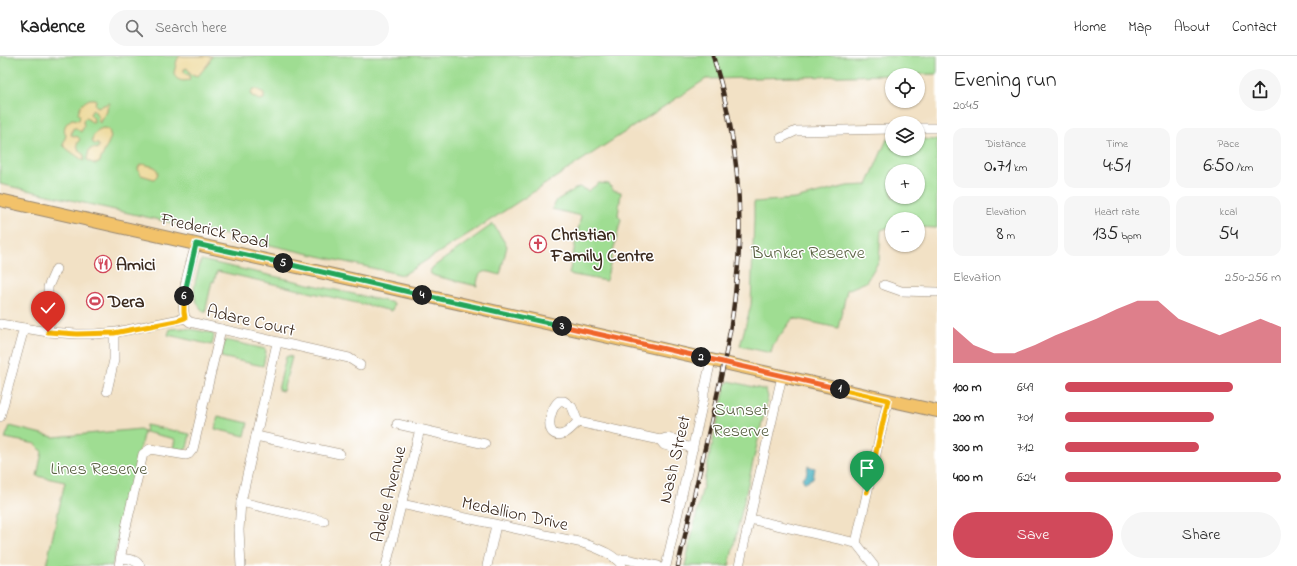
<!DOCTYPE html>
<html lang="en">
<head>
<meta charset="utf-8">
<style>
  :root { --surface:#fff; --page:#f6f6f6; --text:#222; --muted:#767676; --line:#e0e0e0; --accent:#d1495b }
  body { margin:0; font-family:"Indie Flower",sans-serif; background:var(--page); color:var(--text); height:100vh; display:flex; flex-direction:column; font-size:15px; white-space:nowrap }
  * { box-sizing:border-box; margin:0 }
  p { font-size:13px; color:var(--muted) }
  .icon { flex:none; width:22px; height:22px; fill:none; stroke:currentColor; stroke-width:2; stroke-linecap:round; stroke-linejoin:round }
  .map { position:relative; flex:1; overflow:hidden }
  .sheet { display:flex; flex-direction:column; background:var(--surface); width:360px }
  .sheet>* { flex:none }
  .fabs { position:absolute; left:885px; top:12px; display:grid; gap:8px }
  .fabs a { display:grid; place-items:center; width:40px; height:40px; border-radius:50%; background:var(--surface); box-shadow:0 1px 3px #0004; font-size:20px }
  .pin { position:absolute; display:grid; place-items:center; width:34px; height:34px; color:#fff; margin:-41px -17px; border-radius:50% 50% 50% 0; rotate:-45deg; box-shadow:0 0 4px #0007 }
  .pin .icon { rotate:45deg }
  .km { position:absolute; width:20px; height:20px; margin:-10px; border-radius:50%; background:#222; color:#fff; font-size:11px; line-height:20px; text-align:center }
  .round { display:grid; place-items:center; flex:none; width:42px; height:42px; border-radius:21px; background:var(--page) }
  .summary { display:flex; align-items:center; justify-content:space-between; height:68px; padding:0 16px }
  h1 { font-size:22px; font-weight:600; line-height:30px }
  .metrics { display:grid; grid-template-columns:repeat(3,1fr); gap:6px; height:68px; padding:4px 16px }
  .metrics div { display:grid; align-content:center; border-radius:10px; background:var(--page); text-align:center }
  .metrics b { font-size:20px; font-weight:600 }
  .metrics small { font-size:11px; font-weight:400 }
  .metrics p { font-size:11px }
  .chart { height:112px; padding:8px 16px }
  .chart p { display:flex; justify-content:space-between }
  .chart svg { width:100%; height:72px; margin-top:4px; fill:var(--accent); opacity:.7 }
  .cta { display:flex; gap:8px; margin-top:auto; padding:8px 16px }
  .cta a { flex:1; height:46px; border-radius:24px; background:var(--accent); color:#fff; font-size:16px; font-weight:600; line-height:46px; text-align:center }
  .cta a+a { background:var(--page); color:var(--text) }
  ul { padding:0 16px; list-style:none; font-size:13px }
  li { display:grid; grid-template-columns:64px 48px 1fr; align-items:center; height:30px }
  li i { height:10px; border-radius:5px; background:var(--accent) }
  header { display:flex; align-items:center; gap:24px; box-sizing:border-box; height:56px; padding:0 20px; background:var(--surface); border-bottom:1px solid var(--line) }
  header strong { font-size:19px }
  nav { display:flex; gap:22px; margin-inline-start:auto; font-size:14px }
  .search { width:280px; height:36px; background:var(--page); display:flex; align-items:center; gap:10px; box-sizing:border-box; padding:0 14px; border-radius:22px; color:var(--muted); font-size:15px }
  main { display:flex; flex:1; min-height:0 }
  .map>svg:first-child { display:block }
  .green { fill:#9fdd92; stroke:#6d8458; fill-rule:evenodd }
  .sand { fill:#eeda9e; stroke:#94825e }
  .water { fill:#40adbe; stroke:#3e6c6e }
  .lines { fill:none; stroke-linecap:round; stroke-linejoin:round }
  .minor-casing { stroke:#968672; stroke-width:10 }
  .major-casing { stroke:#968672; stroke-width:14 }
  .minor { stroke:#fff; stroke-width:9 }
  .major { stroke:#f2c26a; stroke-width:12 }
  .rail-casing { stroke:#3b2a1e; stroke-width:4.5 }
  .rail { stroke:#fff; stroke-width:3; stroke-dasharray:9; stroke-linecap:butt }
  .split-1-casing { stroke:#fff; stroke-width:8 }
  .split-2-casing { stroke:#fff; stroke-width:8 }
  .split-3-casing { stroke:#fff; stroke-width:8 }
  .split-4-casing { stroke:#fff; stroke-width:8 }
  .split-5-casing { stroke:#fff; stroke-width:8 }
  .split-6-casing { stroke:#fff; stroke-width:8 }
  .split-7-casing { stroke:#fff; stroke-width:8 }
  .split-1 { stroke:#f5b400; stroke-width:5 }
  .split-2 { stroke:#f0652b; stroke-width:5 }
  .split-3 { stroke:#f0652b; stroke-width:5 }
  .split-4 { stroke:#22a559; stroke-width:5 }
  .split-5 { stroke:#22a559; stroke-width:5 }
  .split-6 { stroke:#22a559; stroke-width:5 }
  .split-7 { stroke:#f5b400; stroke-width:5 }
  .labels { text-anchor:middle; stroke-width:3; stroke-linejoin:round; paint-order:stroke }
  .street-label { font-size:18px; fill:#3b2a1e; stroke:#fff }
  .poi-label { font-size:18px; font-weight:bold; fill:#3b2a1e; stroke:#fff; text-anchor:start }
  .park-label { font-size:18px; fill:#596041; stroke:#fff }
</style>
</head>
<body>
<header>
<strong>Kadence</strong>
<div class="search"><svg class="icon" aria-label="search" viewBox="0 0 24 24"><circle cx="10" cy="10" r="6"/><path d="M15 15l6 6"/></svg>Search here</div>
<nav><a>Home</a><a>Map</a><a>About</a><a>Contact</a></nav>
</header>
<main>
<div class="map">
<svg width="937" height="510" viewBox="0 0 937 510">
  <rect width="100%" height="100%" fill="#fff"/>
  <filter id="ink" filterUnits="userSpaceOnUse"><feTurbulence type="fractalNoise" baseFrequency=".025" numOctaves="2"/><feDisplacementMap in="SourceGraphic" scale="8" xChannelSelector="R" yChannelSelector="G"/><feConvolveMatrix kernelMatrix="1 2 1 2 8 2 1 2 1" color-interpolation-filters="sRGB"/></filter>
  <filter id="wash" filterUnits="userSpaceOnUse"><feTurbulence type="fractalNoise" baseFrequency=".012" numOctaves="4" result="noise"/><feDisplacementMap in="SourceGraphic" scale="16" xChannelSelector="R" yChannelSelector="G"/><feGaussianBlur stdDeviation="0.9" result="paint"/><feColorMatrix in="noise" values="0 0 0 0 0 0 0 0 0 0 0 0 0 0 0 0 0 1.4 0 .05"/><feComposite in="paint" operator="in"/></filter>
  <g filter="url(#wash)">
    <rect width="100%" height="100%" fill="#f2e1c5"/>
    <g class="green">
      <polygon points="0,0 937,0 937,18 706,23 492,163 403,219 0,128"/>
      <path d="M887,83h5v10h26v-10l19,1v88l-19,-1v-8h-26v7l-11,4 -2,31 -13,21 -19,8 -9,38 -45,-10 -20,27 -2,8 -31,-7 11,-41 3,-86v-17l41,-3 52,-13 20,-1zM892,115h26v26h-26z"/>
      <polygon points="599,127 609,128 613,134 621,136 618,160 621,163 606,225 569,218 581,160 552,153 557,144 579,131 588,135"/>
      <path d="M493,168l14,22 -7,29c-13,-4 -22,-8 -23,11l-42,-10 -4,-2 -1,-3 3,-4z"/>
      <path d="M201,204l193,43 -2,8 -175,-40 -3,11 -2,-1 -7,32c-18,-17 -9,-32 -4,-53z"/>
      <polygon points="184,272 212,277 214,280 212,289 168,279 170,273"/>
      <polygon points="225,284 265,293 266,296 263,310 221,301"/>
      <polygon points="288,300 292,301 283,335 278,334 286,301"/>
      <polygon points="729,325 766,334 768,341 729,510 685,510 726,327 728,327"/>
      <polygon points="218,360 248,367 245,380 215,373"/>
      <polygon points="146,369 190,378 187,392 183,395 173,393 175,383 145,376"/>
      <polygon points="10,370 54,381 140,373 144,375 112,510 46,510 65,426 37,420 42,396 36,388 5,382"/>
    </g>
    <g class="sand">
      <path d="M180,0h32l-4,8 -10,12 -7,-2 -4,-6 -3,1v3l6,4 -1,4c-7,2 -14,0 -15,-7l3,-13z"/>
      <polygon points="253,33 256,33 264,37 264,43 259,44 252,40 251,36"/>
      <path d="M90,43h4l2,1 -1,5 3,2 12,-4 -3,5v4l-6,7 -1,4 -2,-2v-6l-2,-1 -1,-3 -2,-2 -3,5 3,3 1,5h-2l-6,-4 -2,1 -1,3 1,4 -3,6 -5,-4h-3l-2,7 7,2 2,2 -3,5 2,7 5,4v6l-17,-12 -4,-4 3,-10c-4,-7 0,-12 6,-16l7,1 1,-4 -2,-3c2,-7 5,-11 12,-14z"/>
      <path d="M104,72l5,2 2,7 -12,26 -4,1 -7,-3 -1,-2 2,-9 4,-2 4,1 2,-3 -1,-2h-4l-2,-3c1,-7 5,-12 12,-13z"/>
      <polygon points="142,108 155,111 158,116 157,120 154,123 141,119 138,113 139,110"/>
    </g>
    <polygon class="water" points="808,410 815,412 813,423 810,423 808,426 804,426 802,422 806,419"/>
  </g>
  <g filter="url(#ink)">
    <g class="lines">
      <g class="minor-casing">
        <g id="minor">
          <polyline points="918,72 937,72"/>
          <polyline points="781,82 796,75 892,73"/>
          <path d="M196,188c-6,23 -17,50 -11,74l5,4 159,36 11,7"/>
          <polyline points="884,229 901,235 937,236"/>
          <polyline points="0,268 48,276 77,278 95,278 117,276 185,262"/>
          <polyline points="48,276 51,257 48,242 48,231 56,213"/>
          <polyline points="107,335 114,304 114,277"/>
          <path d="M559,345h5l8,6 6,15c-5,4 -10,11 -15,12 -19,6 -15,-24 -4,-33z"/>
          <polyline points="0,361 24,272"/>
          <polyline points="578,366 660,384 666,382 678,384 681,389 693,392"/>
          <polyline points="397,368 485,388"/>
          <polyline points="256,380 340,398"/>
          <polyline points="660,384 664,389 677,392 681,389"/>
          <polyline points="241,446 324,465"/>
          <path d="M401,448l182,39c13,5 32,11 39,23"/>
          <polyline points="750,463 856,487 874,510"/>
          <polyline points="856,487 888,344"/>
          <path d="M121,502c7,1 15,1 19,8"/>
          <polyline points="619,504 626,503 658,510"/>
          <polyline points="119,510 126,471 143,398 150,393 186,399 189,398 193,393 221,273"/>
          <polyline points="241,510 239,474 241,446 277,287"/>
          <polyline points="386,510 420,373"/>
          <polyline points="487,510 496,469"/>
          <polyline points="666,510 704,341 704,336 711,304"/>
          <polyline points="739,510 782,320"/>
        </g>
      </g>
      <g class="major-casing">
        <polyline id="major" points="0,144 937,355"/>
      </g>
      <use href="#minor" class="minor"/>
      <use href="#major" class="major"/>
      <g class="rail-casing">
        <path id="rail" d="M678,510c11,-48 22,-96 33,-144 10,-45 21,-90 25,-137 9,-76 0,-156 -23,-229"/>
      </g>
      <use href="#rail" class="rail"/>
    </g>
  </g>
  <g class="lines" filter="url(#ink)">
    <g class="split-1-casing">
      <polyline id="split-1" points="840,333 888,344 867,436"/>
    </g>
    <g class="split-2-casing">
      <polyline id="split-2" points="701,301 840,333"/>
    </g>
    <g class="split-3-casing">
      <polyline id="split-3" points="562,270 701,301"/>
    </g>
    <g class="split-4-casing">
      <polyline id="split-4" points="422,239 562,270"/>
    </g>
    <g class="split-5-casing">
      <polyline id="split-5" points="283,207 422,239"/>
    </g>
    <g class="split-6-casing">
      <polyline id="split-6" points="184,240 196,188 283,207"/>
    </g>
    <g class="split-7-casing">
      <polyline id="split-7" points="48,276 77,278 114,277 176,265 185,262 184,256 184,240"/>
    </g>
    <use href="#split-1" class="split-1"/>
    <use href="#split-2" class="split-2"/>
    <use href="#split-3" class="split-3"/>
    <use href="#split-4" class="split-4"/>
    <use href="#split-5" class="split-5"/>
    <use href="#split-6" class="split-6"/>
    <use href="#split-7" class="split-7"/>
  </g>
  <defs>
    <g id="church-ring" transform="scale(0.9)"><circle r="9.5" fill="#fff" stroke="#d1495b" stroke-width="1.5"/><path d="M-1.2-6h2.4v3.5h3.3v2.4h-3.3V6h-2.4V-.1h-3.3v-2.4h3.3Z" fill="#d1495b"/></g>
    <g id="restaurant-ring" transform="scale(0.9)"><circle r="9.5" fill="#fff" stroke="#d1495b" stroke-width="1.5"/><path d="M-5-6h1v4h1v-4h1v4h1v-4h1v5L-1.5 .5V6h-2V.5L-5-1ZM5-6V6H3V1.5H1.5Q1.5-4 5-6Z" fill="#d1495b"/></g>
    <g id="stadium-ring" transform="scale(0.9)"><circle r="9.5" fill="#fff" stroke="#d1495b" stroke-width="1.5"/><path d="M0-5a6.5 5 0 1 0 0 10a6.5 5 0 1 0 0-10ZM-3.5-1.8h7v3.6h-7Z" fill="#d1495b"/></g>
  </defs>
  <g fill-rule="evenodd">
    <use href="#church-ring" x="538" y="188"/>
    <use href="#restaurant-ring" x="103" y="208"/>
    <use href="#stadium-ring" x="95" y="245"/>
  </g>
  <g class="labels">
    <g class="street-label">
      <text transform="translate(215 174) rotate(13)" y="6">Frederick Road</text>
      <text transform="translate(251 264) rotate(13)" y="6">Adare Court</text>
      <text transform="translate(674 403) rotate(-77)" y="6">Nash Street</text>
      <text transform="translate(388 438) rotate(-76)" y="6">Adele Avenue</text>
      <text transform="translate(515 457) rotate(12)" y="6">Medallion Drive</text>
    </g>
    <g class="poi-label">
      <text x="551" y="184">Christian<tspan x="551" dy="21">Family Centre</tspan></text>
      <text x="116" y="214">Amici</text>
      <text x="108" y="251">Dera</text>
    </g>
    <g class="park-label">
      <text x="808" y="202">Bunker Reserve</text>
      <text x="741" y="359">Sunset<tspan x="741" dy="21">Reserve</tspan></text>
      <text x="99" y="418">Lines Reserve</text>
    </g>
  </g>
</svg>
<div class="fabs">
<a><svg class="icon" aria-label="locate" viewBox="0 0 24 24"><circle cx="12" cy="12" r="6"/><path d="M12 2v4M12 18v4M2 12h4M18 12h4"/></svg></a>
<a><svg class="icon" aria-label="layers" viewBox="0 0 24 24"><path d="M12 4l9 5-9 5-9-5zM3 14l9 5 9-5"/></svg></a>
<a>+</a>
<a>−</a>
</div>
<div class="pin" style="left:867px;top:436px;background:#1e9e55"><svg class="icon" aria-label="arrive" viewBox="0 0 24 24"><path d="M6 21V4h12l-3 4 3 4H6"/></svg></div>
<div class="pin" style="left:48px;top:276px;background:#d93025"><svg class="icon" aria-label="check" viewBox="0 0 24 24"><path d="M5 12l5 5 9-10"/></svg></div>
<b class="km" style="left:840px;top:333px">1</b>
<b class="km" style="left:701px;top:301px">2</b>
<b class="km" style="left:562px;top:270px">3</b>
<b class="km" style="left:422px;top:239px">4</b>
<b class="km" style="left:283px;top:207px">5</b>
<b class="km" style="left:184px;top:240px">6</b>
</div>
<section class="sheet">
<div class="summary"><div><h1>Evening run</h1><p>20:45</p></div><a class="round"><svg class="icon" aria-label="share" viewBox="0 0 24 24"><path d="M12 15V3M7 8l5-5 5 5M5 13v7h14v-7"/></svg></a></div>
<div class="metrics">
<div><p>Distance</p><b>0.71<small> km</small></b></div>
<div><p>Time</p><b>4:51</b></div>
<div><p>Pace</p><b>6:50<small> /km</small></b></div>
</div>
<div class="metrics">
<div><p>Elevation</p><b>8<small> m</small></b></div>
<div><p>Heart rate</p><b>135<small> bpm</small></b></div>
<div><p>kcal</p><b>54</b></div>
</div>
<div class="chart"><p><span>Elevation</span>250–256 m</p>
<svg viewBox="0 0 160 44" preserveAspectRatio="none"><path d="M0 44V22L10 33L20 38L30 38L40 33L50 27L60 22L70 17L80 11L90 6L100 6L110 17L120 22L130 27L140 22L150 17L160 22V44z"/></svg>
</div>
<ul>
<li><b>100 m</b>6:49<i style="width:78%"></i></li>
<li><b>200 m</b>7:01<i style="width:69%"></i></li>
<li><b>300 m</b>7:12<i style="width:62%"></i></li>
<li><b>400 m</b>6:24<i style="width:100%"></i></li>
</ul>
<div class="cta"><a>Save</a><a>Share</a></div>
</section>
</main>
</body>
</html>
